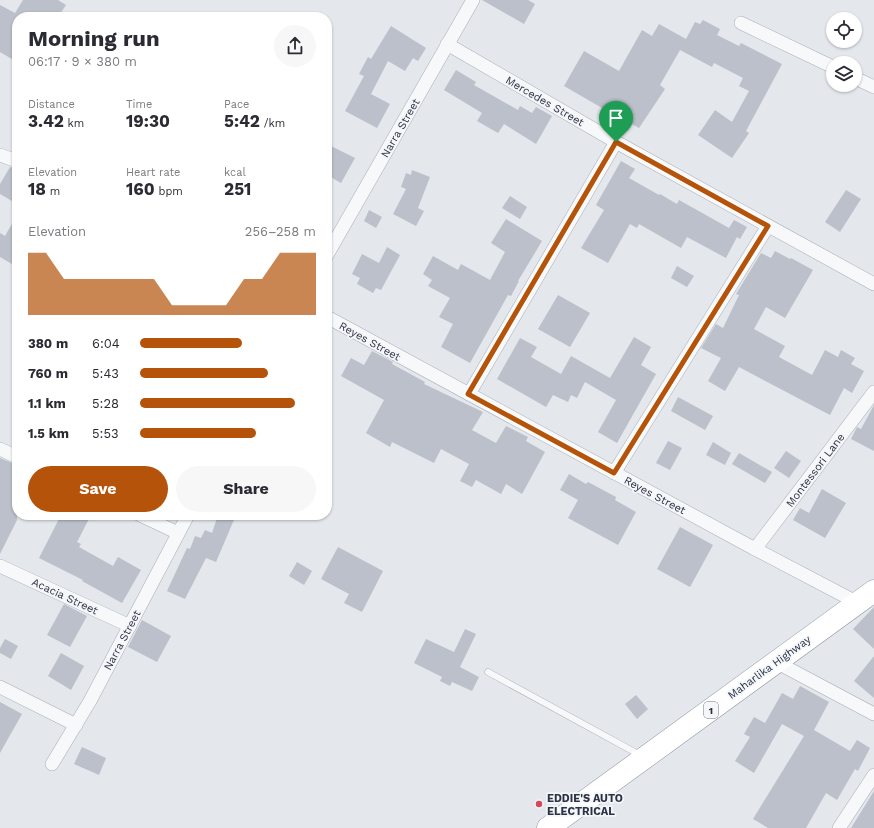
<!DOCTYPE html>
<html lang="en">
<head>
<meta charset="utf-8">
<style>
  :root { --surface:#fff; --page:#f7f7f7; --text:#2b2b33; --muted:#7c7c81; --accent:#b45309 }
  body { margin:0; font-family:"Work Sans",sans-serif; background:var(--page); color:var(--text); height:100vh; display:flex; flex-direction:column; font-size:15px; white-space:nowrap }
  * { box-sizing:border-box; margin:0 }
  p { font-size:13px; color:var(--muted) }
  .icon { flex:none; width:22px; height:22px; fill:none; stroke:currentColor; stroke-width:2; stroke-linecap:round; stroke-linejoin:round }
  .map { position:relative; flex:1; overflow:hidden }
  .sheet { position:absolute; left:12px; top:12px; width:320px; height:508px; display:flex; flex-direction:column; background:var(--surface); border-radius:16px; box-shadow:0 1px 3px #0004 }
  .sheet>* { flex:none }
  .fabs { position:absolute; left:826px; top:12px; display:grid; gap:8px }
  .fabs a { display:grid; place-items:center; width:36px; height:36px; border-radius:50%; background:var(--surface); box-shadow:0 1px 3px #0004; font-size:20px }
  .pin { position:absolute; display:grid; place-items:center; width:34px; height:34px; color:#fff; margin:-41px -17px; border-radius:50% 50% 50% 0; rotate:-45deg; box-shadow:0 0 4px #0007 }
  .pin .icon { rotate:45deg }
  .round { display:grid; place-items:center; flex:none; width:42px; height:42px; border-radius:21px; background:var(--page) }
  .overview { display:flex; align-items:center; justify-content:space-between; height:68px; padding:0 16px }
  h1 { font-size:22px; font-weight:700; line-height:30px }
  .figures { display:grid; grid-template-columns:repeat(3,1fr); gap:6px; height:68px; padding:4px 16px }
  .figures div { display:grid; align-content:center }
  .figures b { font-size:17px; font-weight:700 }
  .figures small { font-size:11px; font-weight:400 }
  .figures p { font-size:11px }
  .chart { height:112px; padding:8px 16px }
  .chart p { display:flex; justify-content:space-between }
  .chart svg { width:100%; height:72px; margin-top:4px; fill:var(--accent); opacity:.7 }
  .cta { display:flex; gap:8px; margin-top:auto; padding:8px 16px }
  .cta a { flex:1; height:46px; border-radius:24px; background:var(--accent); color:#fff; font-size:16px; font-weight:700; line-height:46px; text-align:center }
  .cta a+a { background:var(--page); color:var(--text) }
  ul { padding:0 16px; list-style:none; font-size:13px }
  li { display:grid; grid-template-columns:64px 48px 1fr; align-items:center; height:30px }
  li i { height:10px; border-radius:5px; background:var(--accent) }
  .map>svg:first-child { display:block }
  .building { fill:#bbc0ca }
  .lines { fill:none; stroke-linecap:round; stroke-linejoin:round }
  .lane-casing { stroke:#a9aeb7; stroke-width:7 }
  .street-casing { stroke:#a9aeb7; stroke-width:14 }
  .highway-casing { stroke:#8b94a3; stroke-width:23 }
  .lane { stroke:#f7f8fa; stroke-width:6 }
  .street { stroke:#f7f8fa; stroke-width:13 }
  .highway { stroke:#fff; stroke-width:22 }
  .route-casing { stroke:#fff; stroke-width:8 }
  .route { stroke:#b45309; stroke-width:5 }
  .poi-dot { fill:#d1495b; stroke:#f4f6f9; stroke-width:1.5 }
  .labels { text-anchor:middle; stroke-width:3.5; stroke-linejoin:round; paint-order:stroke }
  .shield { fill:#f4f6f9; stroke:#676e7b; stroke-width:1 }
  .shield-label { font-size:10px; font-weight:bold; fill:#2b3445 }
  .street-label { font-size:11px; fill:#2b3445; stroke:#f4f6f9 }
  .poi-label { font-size:11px; font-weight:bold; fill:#2b3445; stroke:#f4f6f9; text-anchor:start }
</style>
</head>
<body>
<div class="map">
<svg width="874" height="828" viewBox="0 0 874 828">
  <rect width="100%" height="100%" fill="#e4e7ec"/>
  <g class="building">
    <polygon points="23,0 58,0 66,5 58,17 17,17 17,62 0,52 0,5 15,13"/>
    <polygon points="482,0 528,0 535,4 524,24"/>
    <polygon points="703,20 720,29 717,35 739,46 741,43 782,64 746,131 749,133 732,158 698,135 715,110 732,122 749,91 739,86 743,78 714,63 712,67 680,50 660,85 665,89 639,128 630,123 626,128 607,115 609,112 564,86 584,51 619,71 642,30 652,36 659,24 686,39 695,22 700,24"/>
    <polygon points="391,26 426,48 418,61 413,58 405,71 388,61 371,94 390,104 377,128 345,111 364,76 359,74 368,57 371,59"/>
    <polygon points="456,70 476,82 474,85 518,110 520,106 532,113 536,107 552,116 536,144 504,124 498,133 477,121 482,113 444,90"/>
    <polygon points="327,144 355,158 341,183 327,175"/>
    <polygon points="621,161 635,169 629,178 659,195 660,194 677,204 679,200 729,228 734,220 747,227 740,239 737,237 726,258 687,237 681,248 639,224 637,228 630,224 608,263 581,248 604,210 596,205"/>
    <polygon points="10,167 17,169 17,204 0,194 0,184"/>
    <polygon points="412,170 430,177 418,208 424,211 416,226 393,214 406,189 401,187 406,173 411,175"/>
    <polygon points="846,190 861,199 840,232 825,222"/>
    <polygon points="510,196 527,207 520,219 502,208"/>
    <polygon points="369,210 382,217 376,228 364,221"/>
    <polygon points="17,215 17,267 0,257 0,233 5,236"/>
    <polygon points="506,219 542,241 518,281 519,281 511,296 508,295 470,363 441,347 453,324 439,317 450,298 428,286 432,280 423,274 433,256 458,270 461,264 490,280 505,252 491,243"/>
    <polygon points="387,247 400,255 381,290 376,288 373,293 357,284 360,278 352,274 362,254 379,263"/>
    <polygon points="775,251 790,259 791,258 813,270 785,318 766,307 754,329 785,346 779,357 812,375 825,350 838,357 841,350 855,358 851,364 864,371 852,393 844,388 830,415 739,367 725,391 708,381 721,358 701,348 716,324 723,328 739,295 736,294 761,253 771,258"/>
    <polygon points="677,266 694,276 687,287 671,278"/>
    <polygon points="558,295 590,313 570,347 538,329"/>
    <polygon points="634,337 651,347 641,365 656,374 617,443 598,432 616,400 585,382 577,398 571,395 568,402 553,395 546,407 497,379 520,338 537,347 531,357 561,374 571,356 610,378"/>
    <polygon points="372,351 393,362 392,364 425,382 424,384 483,412 472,430 496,443 506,426 528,437 526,441 545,452 522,494 506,484 501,494 476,480 472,487 460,481 469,464 441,449 434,463 392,442 390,447 366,433 384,400 341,376 351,358 364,365"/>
    <polygon points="678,397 713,416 705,430 671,411"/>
    <polygon points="874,405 874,451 851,439 857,427 861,429"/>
    <polygon points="668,441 682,448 670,470 656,463"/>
    <polygon points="713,442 731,453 725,465 706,455"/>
    <polygon points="786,451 801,461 789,478 774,468"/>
    <polygon points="739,453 772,472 765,483 732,464"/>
    <polygon points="0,458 17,465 17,520 0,554"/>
    <polygon points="569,474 586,484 588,482 616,497 615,500 636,512 618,545 568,518 578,500 560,490"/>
    <polygon points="822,489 846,503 825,538 793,520 800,508 809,513"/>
    <polygon points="61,515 91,515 77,542 81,544 79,547 113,566 118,557 141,570 122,603 82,581 83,580 39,558"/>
    <polygon points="218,515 236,515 216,562 206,558 185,599 167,591 187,548 190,549 195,536 201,538 205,530 212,533"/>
    <polygon points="680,527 713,545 690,587 657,569"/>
    <polygon points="338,547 383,571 362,612 344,603 349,594 321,579"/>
    <polygon points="297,562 312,571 304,585 289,576"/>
    <polygon points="64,604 87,616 70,647 47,635"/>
    <polygon points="874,607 874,649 853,629"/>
    <polygon points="142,620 171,636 157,662 128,647"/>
    <polygon points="465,629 476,634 460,667 479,677 472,691 452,682 450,686 440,681 442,677 414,663 426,639 454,652"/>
    <polygon points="5,639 18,646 11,659 0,653 0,648"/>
    <polygon points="61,653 84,666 71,690 48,676"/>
    <polygon points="874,656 874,698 854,681"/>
    <polygon points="800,686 829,702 814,730 850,751 857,740 870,748 858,771 855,769 837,800 826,793 806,828 768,828 753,819 804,736 782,724 754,773 735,761 750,737 744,734 754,717 765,723 782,693 793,699"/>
    <polygon points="636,695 648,709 637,719 625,704"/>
    <polygon points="0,702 22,714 0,753"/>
    <polygon points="82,747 106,758 99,775 74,764"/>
    <polygon points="874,791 874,828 851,828"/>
  </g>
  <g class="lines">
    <g class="lane-casing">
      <polyline id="lane" points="488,672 640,755"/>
    </g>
    <g class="street-casing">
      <g id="street">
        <polyline points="741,23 833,67"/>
        <polyline points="447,44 616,142 874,284"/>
        <polyline points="855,78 874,87"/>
        <polyline points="0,155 17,161"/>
        <polyline points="327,255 473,0"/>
        <polyline points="327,317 755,549 858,603"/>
        <polyline points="469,394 616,142"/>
        <polyline points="0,449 17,457"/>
        <polyline points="614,473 768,226"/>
        <polyline points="140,515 178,533"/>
        <polyline points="755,549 874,392"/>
        <polyline points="0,566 130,626"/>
        <polyline points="776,662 874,714"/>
        <polyline points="0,687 76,725"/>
        <polyline points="52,764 90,701 188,515"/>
        <polyline points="839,828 874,775"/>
      </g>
    </g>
    <g class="highway-casing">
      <polyline id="highway" points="548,828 874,591"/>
    </g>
    <use href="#lane" class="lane"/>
    <use href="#street" class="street"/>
    <use href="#highway" class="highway"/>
  </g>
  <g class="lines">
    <g class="route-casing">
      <polygon id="route" points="616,142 768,226 614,473 468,394"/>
    </g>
    <use href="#route" class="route"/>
  </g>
  <circle class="poi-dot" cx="539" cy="804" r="4"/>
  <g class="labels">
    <rect class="shield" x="704" y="702" width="14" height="16" rx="3"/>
    <g class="shield-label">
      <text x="711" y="714">1</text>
    </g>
    <g class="street-label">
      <text transform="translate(545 101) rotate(30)" y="4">Mercedes Street</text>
      <text transform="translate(400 128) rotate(-60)" y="4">Narra Street</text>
      <text transform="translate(370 341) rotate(29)" y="4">Reyes Street</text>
      <text transform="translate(815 470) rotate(-53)" y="4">Montessori Lane</text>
      <text transform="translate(655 495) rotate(28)" y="4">Reyes Street</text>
      <text transform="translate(65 596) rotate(25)" y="4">Acacia Street</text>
      <text transform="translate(122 640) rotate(-62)" y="4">Narra Street</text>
      <text transform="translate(769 667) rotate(-36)" y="4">Maharlika Highway</text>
    </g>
    <g class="poi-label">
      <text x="547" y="802">EDDIE'S AUTO<tspan x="547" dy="13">ELECTRICAL</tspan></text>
    </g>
  </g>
</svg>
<div class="fabs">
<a><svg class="icon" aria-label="locate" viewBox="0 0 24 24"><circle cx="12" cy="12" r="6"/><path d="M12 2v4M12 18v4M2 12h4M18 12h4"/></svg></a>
<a><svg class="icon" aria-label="layers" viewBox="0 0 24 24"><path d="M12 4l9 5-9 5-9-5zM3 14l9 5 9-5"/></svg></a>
</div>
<div class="pin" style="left:616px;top:142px;background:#1e9e55"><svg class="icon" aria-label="arrive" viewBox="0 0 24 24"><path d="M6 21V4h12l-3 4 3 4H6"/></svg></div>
<section class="sheet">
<div class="overview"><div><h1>Morning run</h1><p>06:17 · 9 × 380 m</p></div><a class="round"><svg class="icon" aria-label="share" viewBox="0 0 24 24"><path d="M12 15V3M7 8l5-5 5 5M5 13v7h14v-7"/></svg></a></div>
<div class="figures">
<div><p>Distance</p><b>3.42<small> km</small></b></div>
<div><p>Time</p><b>19:30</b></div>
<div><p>Pace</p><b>5:42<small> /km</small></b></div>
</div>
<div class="figures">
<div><p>Elevation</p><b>18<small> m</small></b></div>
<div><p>Heart rate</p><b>160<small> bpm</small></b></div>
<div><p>kcal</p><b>251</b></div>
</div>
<div class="chart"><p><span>Elevation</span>256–258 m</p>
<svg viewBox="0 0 160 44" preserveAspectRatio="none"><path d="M0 44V6L10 6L20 22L30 22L40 22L50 22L60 22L70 22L80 38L90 38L100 38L110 38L120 22L130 22L140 6L150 6L160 6V44z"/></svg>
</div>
<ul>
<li><b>380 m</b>6:04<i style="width:58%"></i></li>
<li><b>760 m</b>5:43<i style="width:73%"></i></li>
<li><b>1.1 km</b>5:28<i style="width:88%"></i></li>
<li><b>1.5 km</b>5:53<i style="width:66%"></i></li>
</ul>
<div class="cta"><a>Save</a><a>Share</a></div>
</section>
</div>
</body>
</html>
